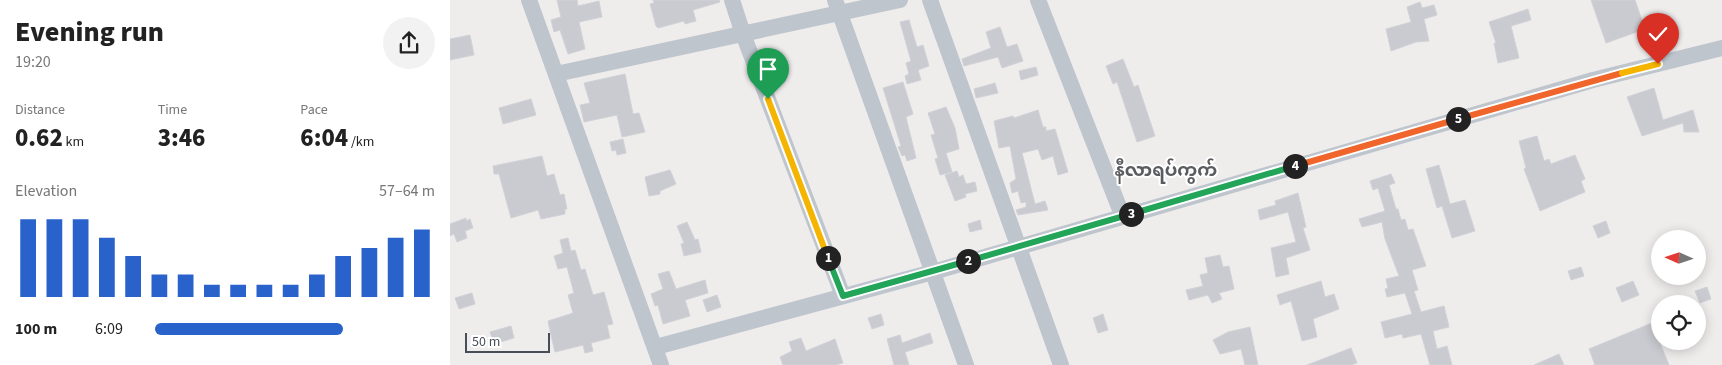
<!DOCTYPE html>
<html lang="en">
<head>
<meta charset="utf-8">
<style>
  :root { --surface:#fff; --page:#f2f2f2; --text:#222; --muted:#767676; --accent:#2a62cb }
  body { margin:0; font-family:"Source Sans 3","Noto Sans Myanmar",sans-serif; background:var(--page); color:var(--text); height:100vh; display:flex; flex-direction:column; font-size:19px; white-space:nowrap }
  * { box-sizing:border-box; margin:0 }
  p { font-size:16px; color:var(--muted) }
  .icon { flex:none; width:28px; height:28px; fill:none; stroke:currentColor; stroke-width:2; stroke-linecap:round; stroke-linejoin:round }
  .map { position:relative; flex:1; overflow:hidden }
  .drawer { display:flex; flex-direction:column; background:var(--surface); width:450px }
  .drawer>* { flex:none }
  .needle { width:32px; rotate:273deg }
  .controls { position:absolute; left:1201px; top:230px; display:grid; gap:10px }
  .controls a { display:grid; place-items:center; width:55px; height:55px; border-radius:50%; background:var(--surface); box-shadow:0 2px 12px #0003; font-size:25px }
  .scale { position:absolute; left:15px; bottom:12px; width:85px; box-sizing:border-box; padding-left:5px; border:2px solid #464e57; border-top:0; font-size:14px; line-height:18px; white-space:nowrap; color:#464e57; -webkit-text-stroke:4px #fff; paint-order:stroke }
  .pin { position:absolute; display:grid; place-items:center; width:42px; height:42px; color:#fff; margin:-51px -21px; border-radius:50% 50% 50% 0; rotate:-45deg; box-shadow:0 0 5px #0007 }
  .pin .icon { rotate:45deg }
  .km { position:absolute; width:25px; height:25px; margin:-12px; border-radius:50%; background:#222; color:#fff; font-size:14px; line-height:25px; text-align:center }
  .round { display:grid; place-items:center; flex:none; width:52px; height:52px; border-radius:26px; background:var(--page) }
  .headline { display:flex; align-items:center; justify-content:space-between; height:85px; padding:0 15px }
  h1 { font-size:28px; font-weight:800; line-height:38px }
  .metrics { display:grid; grid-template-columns:repeat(3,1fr); gap:8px; height:85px; padding:5px 15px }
  .metrics div { display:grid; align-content:center }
  .metrics b { font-size:25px; font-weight:800 }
  .metrics small { font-size:14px; font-weight:400 }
  .metrics p { font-size:14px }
  .chart { height:140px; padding:10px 15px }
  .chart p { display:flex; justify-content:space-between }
  .chart svg { width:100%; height:90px; margin-top:5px; stroke:var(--accent); stroke-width:6 }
  ul { padding:0 15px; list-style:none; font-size:16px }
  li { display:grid; grid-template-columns:80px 60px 1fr; align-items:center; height:38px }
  li i { height:12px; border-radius:6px; background:var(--accent) }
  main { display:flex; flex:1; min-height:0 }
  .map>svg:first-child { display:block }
  .building { fill:#cacbd1; stroke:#d1d2d7 }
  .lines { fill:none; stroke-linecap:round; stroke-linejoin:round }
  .minor { stroke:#bec5cd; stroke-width:16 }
  .split-1-casing { stroke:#fff; stroke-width:10 }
  .split-2-casing { stroke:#fff; stroke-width:10 }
  .split-3-casing { stroke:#fff; stroke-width:10 }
  .split-4-casing { stroke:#fff; stroke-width:10 }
  .split-5-casing { stroke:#fff; stroke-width:10 }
  .split-6-casing { stroke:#fff; stroke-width:10 }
  .split-7-casing { stroke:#fff; stroke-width:10 }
  .split-1 { stroke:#f5b400; stroke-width:6 }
  .split-2 { stroke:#22a559; stroke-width:6 }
  .split-3 { stroke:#22a559; stroke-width:6 }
  .split-4 { stroke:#22a559; stroke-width:6 }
  .split-5 { stroke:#f0652b; stroke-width:6 }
  .split-6 { stroke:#f0652b; stroke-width:6 }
  .split-7 { stroke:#f5b400; stroke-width:6 }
  .labels { text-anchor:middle; stroke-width:4; stroke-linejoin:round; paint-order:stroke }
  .quarter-label { font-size:18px; font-weight:bold; fill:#5a5c60; stroke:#fff }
</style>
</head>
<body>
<main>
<section class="drawer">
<div class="headline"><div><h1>Evening run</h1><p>19:20</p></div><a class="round"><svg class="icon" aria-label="share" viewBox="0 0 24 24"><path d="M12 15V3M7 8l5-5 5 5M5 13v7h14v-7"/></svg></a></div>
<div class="metrics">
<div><p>Distance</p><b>0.62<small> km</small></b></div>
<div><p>Time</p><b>3:46</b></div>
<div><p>Pace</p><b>6:04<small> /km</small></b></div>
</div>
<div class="chart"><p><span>Elevation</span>57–64 m</p>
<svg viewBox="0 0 160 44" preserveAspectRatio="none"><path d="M5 44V6M15 44V6M25 44V6M35 44V15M45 44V24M55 44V33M65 44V33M75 44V38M85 44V38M95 44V38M105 44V38M115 44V33M125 44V24M135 44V20M145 44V15M155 44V11"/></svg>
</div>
<ul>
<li><b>100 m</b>6:09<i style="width:67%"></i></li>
</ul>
</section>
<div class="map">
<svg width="1272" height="365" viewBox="0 0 1272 365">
  <rect width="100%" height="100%" fill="#efecec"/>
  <g class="building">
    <polygon points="107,0 127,0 128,6 149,1 152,17 129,22 135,49 118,54 110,30 104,32 101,20 111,17"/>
    <polygon points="203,0 269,0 270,2 243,10 246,21 235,24 234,21 208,28 206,26 200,4 204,3"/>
    <polygon points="1141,0 1185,0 1195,29 1156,43"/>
    <polygon points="970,2 972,8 984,5 987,15 974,19 979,41 966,42 941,51 936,29 961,22 957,7"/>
    <polygon points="1078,9 1081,20 1061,26 1069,58 1048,63 1044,43 1046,43 1039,22"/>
    <polygon points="459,20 467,47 473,45 479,66 468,70 471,80 457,84 455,76 459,74 456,63 461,61 450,22"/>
    <polygon points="550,27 557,47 567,44 573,61 552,68 548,57 514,66 512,59 541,48 536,32"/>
    <polygon points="20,35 24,55 0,60 0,39"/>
    <polygon points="673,59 684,87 688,85 705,136 687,142 667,82 663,84 656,66"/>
    <polygon points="586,67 588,75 571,80 569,71"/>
    <polygon points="175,74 183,114 189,113 195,132 172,137 167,115 134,122 130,105 140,103 134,83"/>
    <polygon points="453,82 463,114 456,117 466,158 457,161 455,155 452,156 448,147 451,146 433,88"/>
    <polygon points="545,83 548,93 526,98 524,89"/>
    <polygon points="1204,88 1213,120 1243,110 1249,132 1234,132 1233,123 1192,136 1177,97"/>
    <polygon points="81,99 86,115 53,124 49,108"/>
    <polygon points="496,107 505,128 509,149 496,153 502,172 490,175 485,159 488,158 481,135 485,134 478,113"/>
    <polygon points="588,110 593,127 596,127 596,131 605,129 618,172 608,175 603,156 592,160 588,149 572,153 585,204 595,201 598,210 568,215 566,210 576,207 576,202 571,203 568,191 562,193 560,183 566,179 560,146 549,148 544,121 563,116 564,118"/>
    <polygon points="1087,136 1094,161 1099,159 1101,164 1125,155 1135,179 1131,181 1135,192 1090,211 1074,169 1076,168 1069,141"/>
    <polygon points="173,139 176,153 167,155 166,150 162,151 160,142"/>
    <polygon points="92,156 97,176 104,174 110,195 114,194 117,209 115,209 115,214 91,219 88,210 61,218 49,174 44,174 43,166"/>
    <polygon points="989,165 1000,204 1015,200 1025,231 1002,238 992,206 987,208 976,169"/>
    <polygon points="220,170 226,184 210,191 210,194 199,196 195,177"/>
    <polygon points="507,171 509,177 513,175 516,184 525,182 527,191 515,194 516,197 505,201 495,175"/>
    <polygon points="941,174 945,183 939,185 946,209 948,209 951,220 955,219 958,230 963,229 976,266 962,270 968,290 964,291 971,312 994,306 999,327 983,331 987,349 997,346 1002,365 980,365 971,334 953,338 952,334 935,338 931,322 962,314 955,293 937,297 935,289 938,288 936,279 949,276 935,239 932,222 912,227 909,219 935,211 928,188 923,190 920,181"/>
    <polygon points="848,193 856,227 853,228 860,250 836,258 839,274 826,277 821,248 846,242 838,212 810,220 808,210 826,205 825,201"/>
    <polygon points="16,218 16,221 20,219 23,228 15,231 17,238 7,242 4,234 0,236 0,224"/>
    <polygon points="530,220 532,229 520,232 518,224"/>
    <polygon points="1156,221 1160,233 1148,238 1143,226"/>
    <polygon points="237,222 245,240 248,239 251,252 234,256 231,244 234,243 227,226"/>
    <polygon points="118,238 121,251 125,250 131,270 135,269 143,295 154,292 163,324 157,325 160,338 141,343 143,351 135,353 133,345 105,352 100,331 98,321 123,313 118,295 124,293 117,267 108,269 104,256 113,253 110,240"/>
    <polygon points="770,255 773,267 779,266 784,289 769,293 772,299 762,303 758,295 739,300 736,290 753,286 750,275 758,273 755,258"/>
    <polygon points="1131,267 1134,276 1121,280 1118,271"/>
    <polygon points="219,271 226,289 255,280 258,293 235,300 240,316 213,324 208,305 205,306 201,294 213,289 208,274"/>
    <polygon points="871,281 875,297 884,294 889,309 863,319 867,337 852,341 841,301 830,305 827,295"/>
    <polygon points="1183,281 1189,295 1172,302 1166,288"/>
    <polygon points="1257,287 1261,299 1250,303 1245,291"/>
    <polygon points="22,293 25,304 9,309 5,298"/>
    <polygon points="267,295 271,307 257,312 253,300"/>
    <polygon points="431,314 434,325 422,329 418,318"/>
    <polygon points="653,314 658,330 648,333 643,318"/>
    <polygon points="1202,323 1219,365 1145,365 1139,349"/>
    <polygon points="61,326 64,338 44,344 40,332"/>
    <polygon points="800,327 808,365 795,365 791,349 770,354 763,340 778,332"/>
    <polygon points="480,333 483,343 455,352 459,365 444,365 437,339 450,335 452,343"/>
    <polygon points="351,338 356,351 385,339 393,363 385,365 333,365 330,357 342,351 339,342"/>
    <polygon points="901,348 907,363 901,365 857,365"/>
    <polygon points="1109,354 1114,365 1084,365"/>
  </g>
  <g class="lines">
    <g class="minor">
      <polyline points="79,0 211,365"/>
      <polyline points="282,0 293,34 393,296"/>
      <polyline points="385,0 516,365"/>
      <polyline points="480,0 611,365"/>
      <polyline points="588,0 669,207"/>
      <polyline points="106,74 450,0"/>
      <polyline points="206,347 483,272 1143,80 1272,48"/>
    </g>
  </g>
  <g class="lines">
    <g class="split-1-casing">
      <polyline id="split-1" points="318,99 378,258"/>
    </g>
    <g class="split-2-casing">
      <polyline id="split-2" points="378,258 393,296 518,261"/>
    </g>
    <g class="split-3-casing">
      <polyline id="split-3" points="518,261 681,214"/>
    </g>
    <g class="split-4-casing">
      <polyline id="split-4" points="681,214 845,166"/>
    </g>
    <g class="split-5-casing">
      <polyline id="split-5" points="845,166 1008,119"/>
    </g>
    <g class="split-6-casing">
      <polyline id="split-6" points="1008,119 1172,73"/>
    </g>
    <g class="split-7-casing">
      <polyline id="split-7" points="1172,73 1208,64"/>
    </g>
    <use href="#split-1" class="split-1"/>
    <use href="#split-2" class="split-2"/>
    <use href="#split-3" class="split-3"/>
    <use href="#split-4" class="split-4"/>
    <use href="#split-5" class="split-5"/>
    <use href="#split-6" class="split-6"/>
    <use href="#split-7" class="split-7"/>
  </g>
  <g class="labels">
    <g class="quarter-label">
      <text x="716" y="176">နီလာရပ်ကွက်</text>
    </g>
  </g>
</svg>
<div class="controls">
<a><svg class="needle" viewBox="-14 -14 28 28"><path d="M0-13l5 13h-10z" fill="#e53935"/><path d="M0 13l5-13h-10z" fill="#767676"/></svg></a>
<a><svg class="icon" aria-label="locate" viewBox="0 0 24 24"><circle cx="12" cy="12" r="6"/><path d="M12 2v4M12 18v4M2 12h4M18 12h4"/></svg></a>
</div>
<div class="scale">50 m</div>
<div class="pin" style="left:318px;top:99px;background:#1e9e55"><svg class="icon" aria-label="arrive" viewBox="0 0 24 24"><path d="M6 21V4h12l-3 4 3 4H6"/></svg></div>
<div class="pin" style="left:1208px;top:64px;background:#d93025"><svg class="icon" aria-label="check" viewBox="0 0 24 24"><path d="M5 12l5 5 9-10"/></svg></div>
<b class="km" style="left:378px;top:258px">1</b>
<b class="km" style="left:518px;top:261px">2</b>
<b class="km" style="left:681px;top:214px">3</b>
<b class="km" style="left:845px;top:166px">4</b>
<b class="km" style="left:1008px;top:119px">5</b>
</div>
</main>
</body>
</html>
